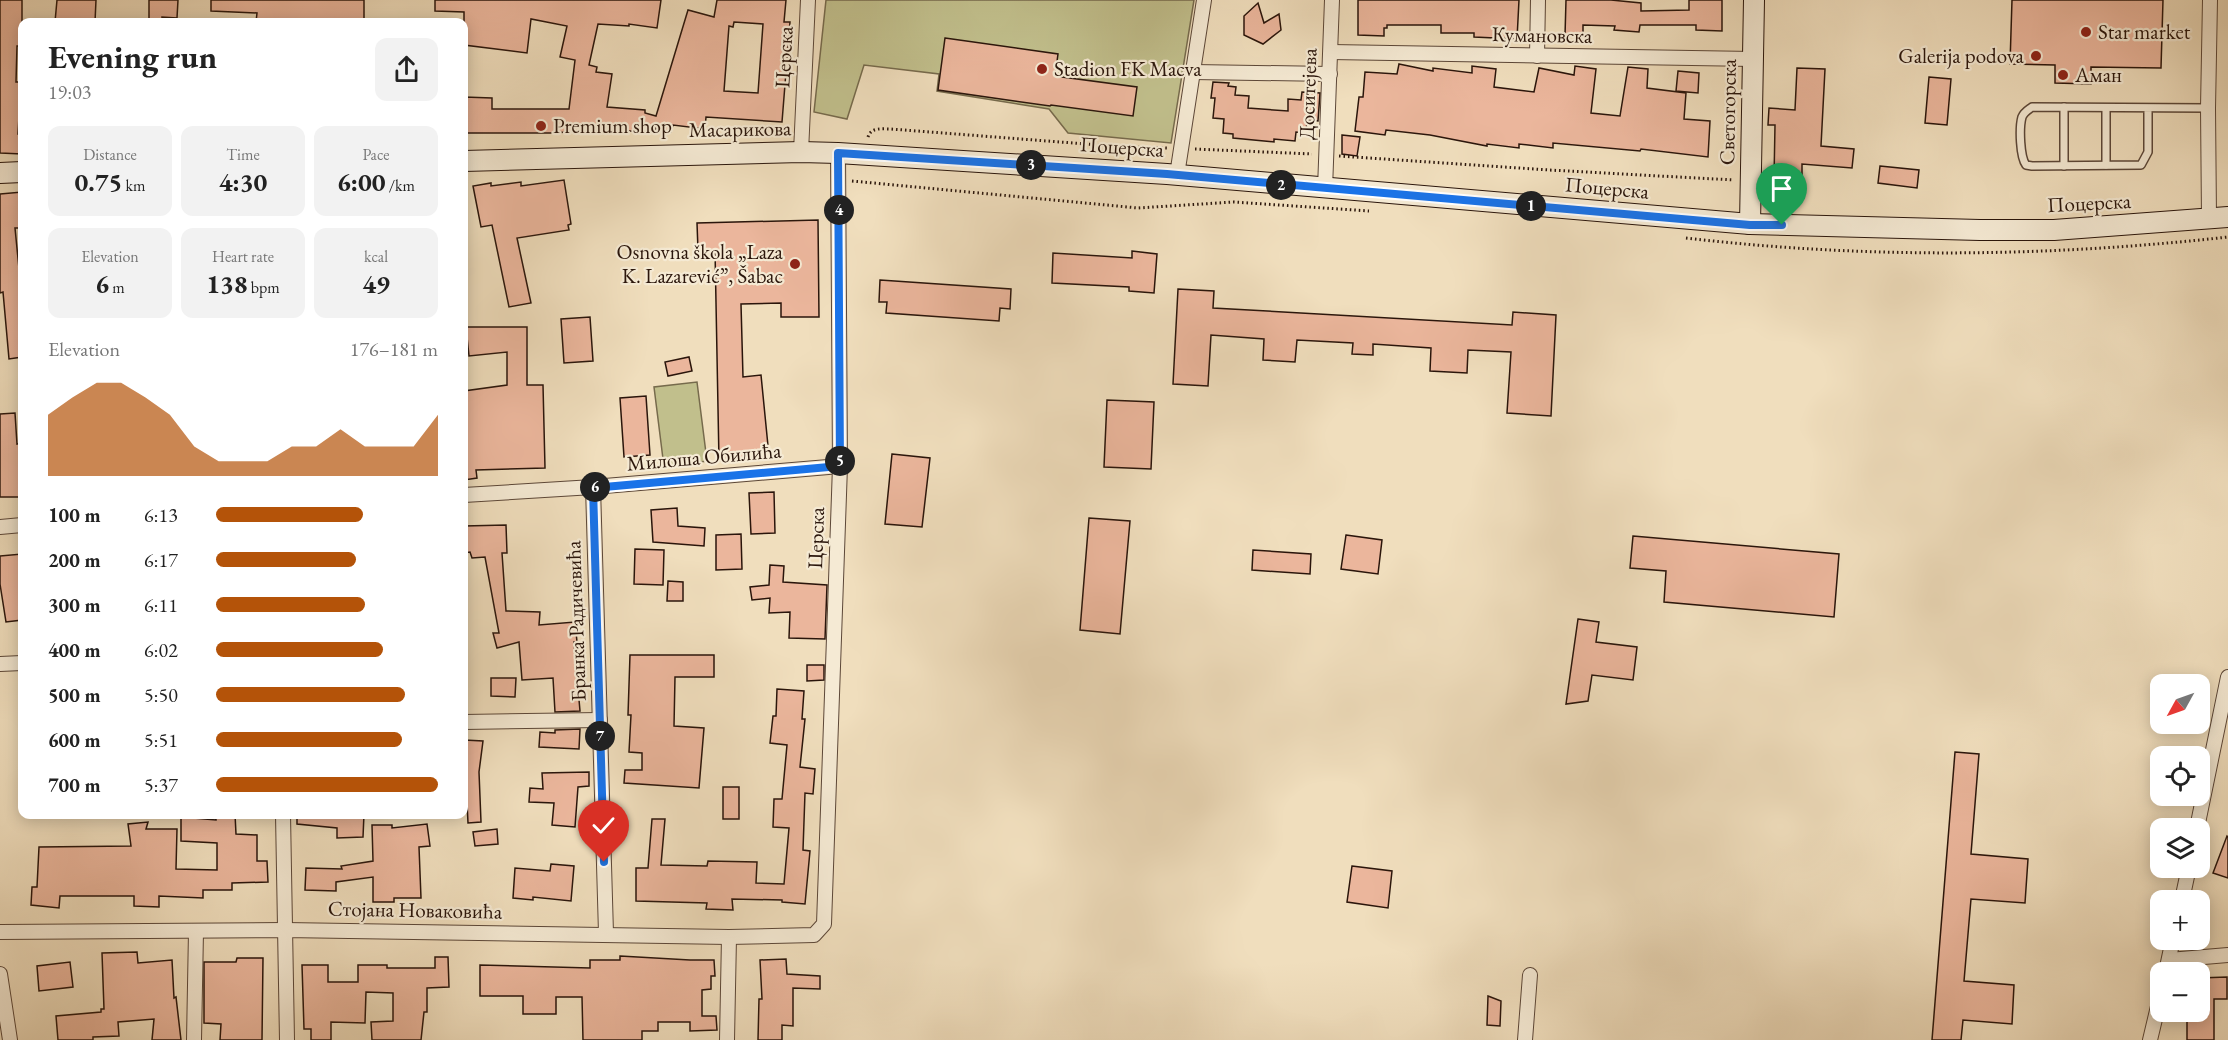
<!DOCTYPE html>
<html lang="en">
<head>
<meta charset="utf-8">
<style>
  :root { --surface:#fff; --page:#f2f2f2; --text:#222; --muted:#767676; --accent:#b45309 }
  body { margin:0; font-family:"EB Garamond",serif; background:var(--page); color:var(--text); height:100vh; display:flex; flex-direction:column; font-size:22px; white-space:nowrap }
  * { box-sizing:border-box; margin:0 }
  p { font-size:20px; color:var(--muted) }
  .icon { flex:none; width:33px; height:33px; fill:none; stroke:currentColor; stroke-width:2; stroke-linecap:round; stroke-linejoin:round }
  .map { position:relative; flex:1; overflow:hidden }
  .details { position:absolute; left:18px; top:18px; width:450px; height:801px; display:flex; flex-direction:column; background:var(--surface); border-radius:12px; box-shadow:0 3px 15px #0003 }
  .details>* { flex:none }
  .needle { width:39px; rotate:230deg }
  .controls { position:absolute; left:2150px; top:674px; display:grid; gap:12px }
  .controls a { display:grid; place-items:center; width:60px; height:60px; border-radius:12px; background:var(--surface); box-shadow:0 3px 15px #0003; font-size:30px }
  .pin { position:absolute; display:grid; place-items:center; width:51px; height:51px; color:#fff; margin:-62px -26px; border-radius:50% 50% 50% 0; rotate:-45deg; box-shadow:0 0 6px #0007 }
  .pin .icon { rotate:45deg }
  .km { position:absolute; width:30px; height:30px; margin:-15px; border-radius:50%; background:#222; color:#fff; font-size:16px; line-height:30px; text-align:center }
  .round { display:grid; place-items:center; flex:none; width:63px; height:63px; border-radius:12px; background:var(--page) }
  .overview { display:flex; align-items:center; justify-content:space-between; height:102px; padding:0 30px }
  h1 { font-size:33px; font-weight:700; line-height:45px }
  .metrics { display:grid; grid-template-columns:repeat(3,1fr); gap:9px; height:102px; padding:6px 30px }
  .metrics div { display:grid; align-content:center; border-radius:12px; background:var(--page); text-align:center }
  .metrics b { font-size:26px; font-weight:700 }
  .metrics small { font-size:16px; font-weight:400 }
  .metrics p { font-size:16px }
  .chart { height:168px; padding:12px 30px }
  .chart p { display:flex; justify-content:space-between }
  .chart svg { width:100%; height:108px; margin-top:6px; fill:var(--accent); opacity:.7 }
  ul { padding:0 30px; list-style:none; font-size:20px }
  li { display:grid; grid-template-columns:96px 72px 1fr; align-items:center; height:45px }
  li i { height:15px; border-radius:8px; background:var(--accent) }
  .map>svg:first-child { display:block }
  .green { fill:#c1bf8c; stroke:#766a4c; stroke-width:1.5 }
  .building { fill:#ebb69c; stroke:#2a150b; stroke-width:1.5; fill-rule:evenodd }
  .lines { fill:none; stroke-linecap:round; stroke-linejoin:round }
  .lane-casing { stroke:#5c4738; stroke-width:10 }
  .street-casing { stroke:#5c4738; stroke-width:16 }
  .secondary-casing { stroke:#2a150b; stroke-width:22 }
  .path { stroke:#2a150b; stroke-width:3; stroke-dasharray:1.5 3; stroke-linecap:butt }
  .lane { stroke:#f5ead4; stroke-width:7 }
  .street { stroke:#f5ead4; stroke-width:14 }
  .secondary { stroke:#f5ead4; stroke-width:20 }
  .route-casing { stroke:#fff; stroke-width:12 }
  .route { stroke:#1a73e8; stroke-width:8 }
  .poi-dot { fill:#8f2418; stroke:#f5ead4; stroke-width:2 }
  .labels { text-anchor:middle; stroke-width:4.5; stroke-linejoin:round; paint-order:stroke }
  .poi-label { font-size:21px; fill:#2a150b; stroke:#f5ead4; text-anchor:start }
  .street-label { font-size:21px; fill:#2a150b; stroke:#f5ead4 }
</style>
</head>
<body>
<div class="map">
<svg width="2228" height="1040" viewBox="0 0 2228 1040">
  <rect width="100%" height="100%" fill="#f0debd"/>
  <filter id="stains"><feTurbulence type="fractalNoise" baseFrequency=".00333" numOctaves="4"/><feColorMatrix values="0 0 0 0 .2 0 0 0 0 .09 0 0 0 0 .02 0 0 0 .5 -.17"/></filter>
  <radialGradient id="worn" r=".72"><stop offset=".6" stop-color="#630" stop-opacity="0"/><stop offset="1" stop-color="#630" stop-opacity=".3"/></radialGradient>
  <g class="green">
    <polygon points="826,0 1194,0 1171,143 1068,133 1049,109 937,91 939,74 864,65 847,119 814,112"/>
    <polygon points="697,382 707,461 664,467 654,387"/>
  </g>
  <g class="building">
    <polygon points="0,0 22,0 22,46 17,46 16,82 21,82 18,134 22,134 22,154 0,153"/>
    <polygon points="57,0 96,0 95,22 55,22"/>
    <polygon points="149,0 178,0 177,18 162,17 162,22 149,22"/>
    <polygon points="211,0 364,0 364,22 288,20 288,22 256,22 257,13 211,11"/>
    <path d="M435,0h226l-4,28 -28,-4v2l-31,-2 -9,41 8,2 -1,5 16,2 -5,33 38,3v3l11,3 32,-106 26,7 3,-17h69l-2,22h6l-8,100 -76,-5 -1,12 -32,-4 -2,7 -15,-4 -1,5 -37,-3v2l-31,-3 -1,2 -35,2h-87v-36l28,1v11h77l6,-49 -15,-3 7,-31 -36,-7 -4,34 -63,-8v-33l-29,-1zM734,22l29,2 -5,69 -34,-2 5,-65 4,1z"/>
    <polygon points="1358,0 1519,0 1517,39 1474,37 1474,33 1441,33 1441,25 1387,25 1387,28 1384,28 1384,36 1358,35"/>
    <polygon points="1566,0 1611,0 1641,3 1641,11 1689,10 1689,0 1722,0 1722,31 1696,30 1696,25 1640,25 1639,32 1614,30 1615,26 1583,25 1583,36 1565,36"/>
    <polygon points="2012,0 2163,0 2161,68 2091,67 2091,84 2055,83 2055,65 2010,64"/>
    <polygon points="1258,3 1264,23 1279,14 1281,30 1263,44 1244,35 1244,16"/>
    <polygon points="945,38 1058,54 1055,76 1137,87 1133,116 1051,105 1050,106 938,90"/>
    <polygon points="1399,64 1433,71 1433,68 1472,73 1472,66 1496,69 1494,87 1534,92 1539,68 1574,75 1575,66 1596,69 1591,113 1620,116 1628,67 1648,69 1647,88 1686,93 1684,119 1710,121 1708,157 1641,149 1640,151 1553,143 1553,148 1519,144 1519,148 1487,144 1487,146 1430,135 1386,130 1385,135 1355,131 1359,97 1363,97 1365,72 1397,74"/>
    <polygon points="1797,68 1825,69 1821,146 1854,149 1852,168 1802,164 1802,180 1774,179 1775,125 1768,125 1769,108 1795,110"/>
    <polygon points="1678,71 1699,73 1698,93 1676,91"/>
    <polygon points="1929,77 1951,79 1947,125 1925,123"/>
    <polygon points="1213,82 1229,83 1228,86 1236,87 1235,95 1249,96 1248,108 1288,111 1288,99 1301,100 1302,92 1320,93 1318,121 1307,120 1306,133 1296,132 1295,141 1274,139 1274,142 1233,138 1233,134 1223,133 1224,119 1213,118 1215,98 1211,98"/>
    <polygon points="1342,135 1360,137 1357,156 1342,154"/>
    <polygon points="1880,166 1919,170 1917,188 1878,183"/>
    <polygon points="564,180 571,224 568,225 569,230 517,238 531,303 509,307 492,225 481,227 473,186 491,183 491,186 521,182 521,186"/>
    <polygon points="22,192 22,219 19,219 20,228 15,228 22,299 22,357 9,359 3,292 0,293 0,194"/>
    <polygon points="818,220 819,317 781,317 781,303 741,304 743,377 761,375 769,456 719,461 715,250 698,250 697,223"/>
    <polygon points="1132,251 1157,254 1154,293 1129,291 1129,287 1052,283 1053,253 1132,258"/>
    <polygon points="880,280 1011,289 1010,309 1000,308 999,321 886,313 887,302 879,302"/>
    <polygon points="1178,289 1214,291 1213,308 1512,325 1513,312 1556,315 1551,416 1507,413 1511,352 1468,350 1467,373 1430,371 1431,348 1373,344 1373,355 1352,354 1353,343 1297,340 1295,362 1263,360 1264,339 1211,335 1208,386 1173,384"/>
    <polygon points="590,317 593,361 564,363 561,319"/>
    <polygon points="466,327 527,327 527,385 543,385 545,468 476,470 477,478 464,480 464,391 507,385 507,352 469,356"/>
    <polygon points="689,357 692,371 668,376 665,362"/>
    <polygon points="646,396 650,455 624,457 620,398"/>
    <polygon points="1107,400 1154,402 1151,469 1104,467"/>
    <polygon points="15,413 17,444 22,443 22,497 0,497 0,414"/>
    <polygon points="892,454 930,458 922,527 885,524"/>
    <polygon points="774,492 775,533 751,534 749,493"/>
    <polygon points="677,508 678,526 705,528 704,546 653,542 651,510"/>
    <polygon points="1089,518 1130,521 1120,634 1080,630"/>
    <polygon points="506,525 507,553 502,553 506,611 540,612 539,625 575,622 577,642 574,642 580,711 555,712 553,678 522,680 519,642 497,648 493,633 499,633 485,557 472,558 470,552 464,553 464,526"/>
    <polygon points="741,534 742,569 716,570 716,535"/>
    <polygon points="1346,535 1382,540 1378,574 1341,569"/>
    <polygon points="1633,536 1839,554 1834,617 1664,602 1666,571 1630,568"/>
    <polygon points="635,549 664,550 663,585 634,584"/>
    <polygon points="1253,550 1311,554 1310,574 1252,570"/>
    <polygon points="22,554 22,620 6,622 0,584 0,556"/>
    <polygon points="770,565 784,566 783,582 827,585 825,639 789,638 790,612 769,613 770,598 752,600 750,587 769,585"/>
    <polygon points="668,581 683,582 683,601 667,601"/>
    <polygon points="1578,619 1599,622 1596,642 1637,647 1633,680 1592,675 1588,701 1566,704"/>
    <polygon points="630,655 714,655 714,677 675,677 674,726 704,728 699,788 624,783 625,770 642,770 642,753 629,752 631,715 628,715"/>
    <polygon points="807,665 824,665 824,680 807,681"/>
    <polygon points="491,678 516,678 515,697 491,696"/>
    <polygon points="777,689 804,691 802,719 805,719 800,767 815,769 813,794 805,793 803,850 810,851 805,904 782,902 782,900 732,899 733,910 706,909 707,903 636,901 636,868 648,868 652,819 665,819 661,865 707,866 708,861 757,862 756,883 784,884 789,828 773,827 774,799 782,799 787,745 770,743 773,716 776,716"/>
    <polygon points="580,729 579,749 539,747 540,732 555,733 555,730"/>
    <polygon points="464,740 483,741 479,772 481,822 468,823"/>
    <polygon points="1955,752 1979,754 1971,854 2028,859 2025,903 1971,899 1964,981 2014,985 2012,1024 1963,1020 1961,1040 1932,1040"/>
    <polygon points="589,772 589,786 578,787 575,827 552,825 554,803 529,802 530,788 543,789 542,773"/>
    <rect x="723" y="787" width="16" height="32"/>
    <polygon points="216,814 235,814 236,834 257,835 257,861 267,861 268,882 232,883 232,890 203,890 203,898 159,896 159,907 134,906 134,896 60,896 59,908 31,905 32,887 37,887 39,847 131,846 128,824 148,822 146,829 177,829 176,869 217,870 217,843 181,841 181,817 216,820"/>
    <polygon points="297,814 364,814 363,837 337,838 337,828 297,824"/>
    <polygon points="427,824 430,846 419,847 421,898 394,898 394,902 373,902 373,877 336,882 336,891 305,890 306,868 342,869 341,866 373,861 372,825 392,825 392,828"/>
    <polygon points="497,829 498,844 475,846 473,832"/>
    <polygon points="2227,836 2228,837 2228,878 2213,873"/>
    <polygon points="551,864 574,866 571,901 533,897 533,900 513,898 515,868 550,871"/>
    <polygon points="1352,866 1392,871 1388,908 1347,902"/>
    <polygon points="137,952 138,963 172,960 174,998 176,997 181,1040 152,1040 154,1019 118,1022 119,1036 93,1037 93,1040 58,1040 56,1016 101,1012 101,1009 104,1009 102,953"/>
    <polygon points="620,956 690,960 714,960 715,976 711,976 711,989 702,990 702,1016 716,1016 717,1030 690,1031 690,1022 658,1022 658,1031 642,1031 642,1040 583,1040 582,997 556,997 556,1014 523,1014 523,996 480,996 480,965 590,968 590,960 620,960"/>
    <polygon points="435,957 448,957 449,987 427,988 427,1012 424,1012 421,1040 372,1040 371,1022 393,1021 393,993 366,992 365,1023 331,1022 331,1040 311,1040 311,1029 304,1029 302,965 328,965 328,982 358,982 358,965 387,965 387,968 435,968"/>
    <polygon points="237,958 263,958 262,1040 220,1040 221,1024 204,1023 204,962 236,962"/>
    <polygon points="786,959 787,974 820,976 820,989 793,988 793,1026 782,1025 782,1040 758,1040 759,999 762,999 760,960"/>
    <polygon points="70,962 73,987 39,991 37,966"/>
    <polygon points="2227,977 2227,999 2214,999 2214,1040 2187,1040 2187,1011 2199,1011 2199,978"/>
    <polygon points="1488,996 1501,1001 1500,1026 1487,1025"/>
  </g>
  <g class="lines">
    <g class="lane-casing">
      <g id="lane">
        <path d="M2148,108v44l-7,13 -109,1 -6,-1c-6,-8 -7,-37 -4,-48 2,-5 6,-7 10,-10l176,1"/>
        <polyline points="2106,165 2106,108"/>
        <polyline points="2064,166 2064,107"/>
      </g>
    </g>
    <g class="street-casing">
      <g id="street">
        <polyline points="1331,52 1753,59"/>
        <polyline points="1537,56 1538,0"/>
        <polyline points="1193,72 1330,74"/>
        <polyline points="801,152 808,0"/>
        <polyline points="1177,175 1204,0"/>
        <polyline points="1325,189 1332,0"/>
        <polyline points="2209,218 2208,108 2210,0"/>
        <polyline points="593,487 606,933"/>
        <polyline points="464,495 593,487 840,466"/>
        <polyline points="0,527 22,525"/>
        <polyline points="0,664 22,663"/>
        <polyline points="464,722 600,720"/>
        <polyline points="283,814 287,1040"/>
        <polyline points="2197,828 2228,677"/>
        <polyline points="2182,900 2189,867"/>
        <polyline points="0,932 285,930 729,937 814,935 824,924 840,466 838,153"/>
        <polyline points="2169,960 2228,955"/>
        <polyline points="2166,972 2173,939"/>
        <polyline points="0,974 10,1040"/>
        <polyline points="194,1040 196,931"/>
        <polyline points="727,1040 729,937"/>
        <polyline points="1525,1040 1530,975"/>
        <polyline points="2150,1040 2160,998"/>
      </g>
    </g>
    <g class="secondary-casing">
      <g id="secondary">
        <polyline points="464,161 801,152 838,153 1167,174 1750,224 1980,230 2054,230 2228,217"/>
        <polyline points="0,173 22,172"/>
        <polyline points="1750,224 1754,0"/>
      </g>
    </g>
    <g class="path">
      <path d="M868,137c3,-10 14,-8 23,-8l234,18 43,1"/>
      <polyline points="1195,149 1312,154"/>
      <polyline points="1339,156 1549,170 1734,180"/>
      <polyline points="852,181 1138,208 1234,202 1369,211"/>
      <path d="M1686,238c180,21 362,19 542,-1"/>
    </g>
    <use href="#lane" class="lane"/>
    <use href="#street" class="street"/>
    <use href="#secondary" class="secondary"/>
  </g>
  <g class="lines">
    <g class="route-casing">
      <polyline id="route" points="604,862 593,488 840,466 838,153 1167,174 1750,225 1782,225"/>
    </g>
    <use href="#route" class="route"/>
  </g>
  <g class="poi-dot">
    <circle cx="2086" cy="32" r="6"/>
    <circle cx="2036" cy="56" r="6"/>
    <circle cx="1042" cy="69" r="6"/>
    <circle cx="2063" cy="75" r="6"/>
    <circle cx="541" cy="126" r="6"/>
    <circle cx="795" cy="264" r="6"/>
  </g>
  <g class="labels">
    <g class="poi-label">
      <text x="2098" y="39">Star market</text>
      <text x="2024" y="63" text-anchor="end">Galerija podova</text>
      <text x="1054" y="76">Stadion FK Macva</text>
      <text x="2075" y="82">Аман</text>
      <text x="553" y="133">Premium shop</text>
      <text x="783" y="259" text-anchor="end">Osnovna škola „Laza<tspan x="783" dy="24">K. Lazarević”, Šabac</tspan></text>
    </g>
    <g class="street-label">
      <text transform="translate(1542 35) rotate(1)" y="7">Кумановска</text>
      <text transform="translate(784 57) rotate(-87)" y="7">Церска</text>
      <text transform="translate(1308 94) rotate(-88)" y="7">Доситејева</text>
      <text transform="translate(1728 112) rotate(-89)" y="7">Светогорска</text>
      <text transform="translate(740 129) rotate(-1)" y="7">Масарикова</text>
      <text transform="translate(1122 147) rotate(4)" y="7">Поцерска</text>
      <text transform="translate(1607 188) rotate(5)" y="7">Поцерска</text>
      <text transform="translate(2089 203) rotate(-3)" y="7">Поцерска</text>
      <text transform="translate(704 457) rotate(-5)" y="7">Милоша Обилића</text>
      <text transform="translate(816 538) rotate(-88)" y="7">Церска</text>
      <text transform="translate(576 621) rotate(-92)" y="7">Бранка Радичевића</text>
      <text transform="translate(415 910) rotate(1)" y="7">Стојана Новаковића</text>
    </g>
  </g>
  <rect width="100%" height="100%" filter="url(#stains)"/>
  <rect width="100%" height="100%" fill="url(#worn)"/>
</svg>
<div class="controls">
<a><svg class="needle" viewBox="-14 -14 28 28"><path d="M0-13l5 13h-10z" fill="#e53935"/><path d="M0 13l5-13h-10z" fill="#767676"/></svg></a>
<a><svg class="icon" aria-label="locate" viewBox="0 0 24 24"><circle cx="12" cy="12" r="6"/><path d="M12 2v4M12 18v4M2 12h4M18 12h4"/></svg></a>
<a><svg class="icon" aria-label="layers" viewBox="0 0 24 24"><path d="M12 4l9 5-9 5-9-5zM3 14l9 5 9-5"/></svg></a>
<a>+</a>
<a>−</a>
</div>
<div class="pin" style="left:1782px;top:225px;background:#1e9e55"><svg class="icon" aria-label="arrive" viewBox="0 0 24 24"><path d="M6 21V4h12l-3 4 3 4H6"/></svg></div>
<div class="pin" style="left:604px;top:862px;background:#d93025"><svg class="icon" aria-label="check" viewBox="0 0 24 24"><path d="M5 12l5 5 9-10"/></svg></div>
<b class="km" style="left:1531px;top:206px">1</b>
<b class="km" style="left:1281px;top:185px">2</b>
<b class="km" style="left:1031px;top:165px">3</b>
<b class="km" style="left:839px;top:210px">4</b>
<b class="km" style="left:840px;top:461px">5</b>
<b class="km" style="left:595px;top:487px">6</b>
<b class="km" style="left:600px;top:736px">7</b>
<section class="details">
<div class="overview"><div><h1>Evening run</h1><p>19:03</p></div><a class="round"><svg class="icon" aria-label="share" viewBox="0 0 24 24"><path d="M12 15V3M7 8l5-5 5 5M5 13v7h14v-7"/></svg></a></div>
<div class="metrics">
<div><p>Distance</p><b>0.75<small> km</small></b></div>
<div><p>Time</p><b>4:30</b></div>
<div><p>Pace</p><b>6:00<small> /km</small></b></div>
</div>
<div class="metrics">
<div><p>Elevation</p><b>6<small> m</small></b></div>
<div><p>Heart rate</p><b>138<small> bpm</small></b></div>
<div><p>kcal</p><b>49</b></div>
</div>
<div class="chart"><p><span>Elevation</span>176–181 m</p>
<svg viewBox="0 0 160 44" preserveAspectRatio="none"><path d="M0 44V19L10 12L20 6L30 6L40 12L50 19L60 32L70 38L80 38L90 38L100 32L110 32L120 25L130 32L140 32L150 32L160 19V44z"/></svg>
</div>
<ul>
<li><b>100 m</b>6:13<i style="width:66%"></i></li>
<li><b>200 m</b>6:17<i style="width:63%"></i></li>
<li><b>300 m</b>6:11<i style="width:67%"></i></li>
<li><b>400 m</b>6:02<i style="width:75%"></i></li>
<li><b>500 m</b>5:50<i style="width:85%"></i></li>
<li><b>600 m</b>5:51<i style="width:84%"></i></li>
<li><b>700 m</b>5:37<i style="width:100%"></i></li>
</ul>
</section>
</div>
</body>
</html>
